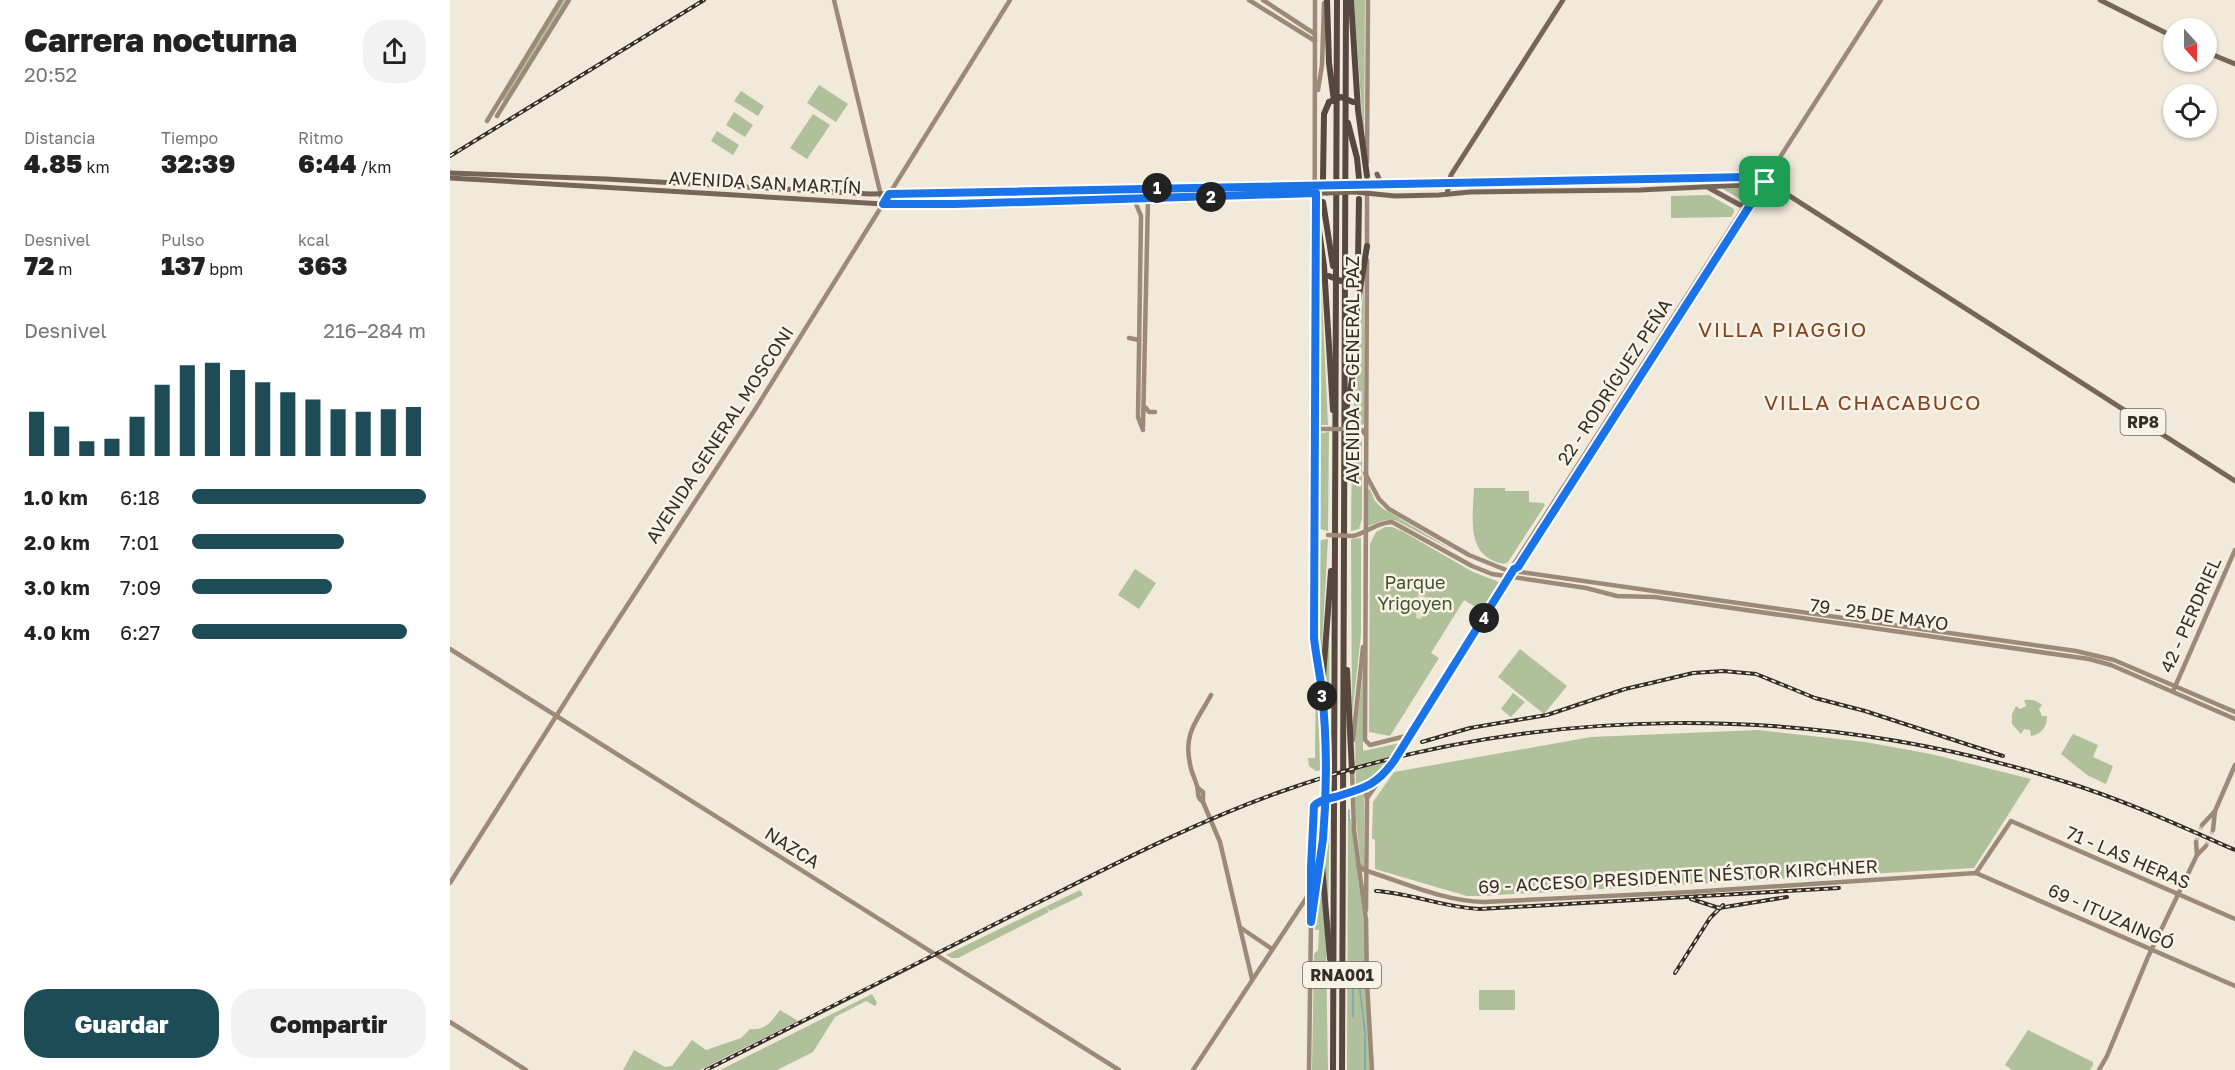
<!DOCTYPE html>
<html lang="es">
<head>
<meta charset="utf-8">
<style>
  :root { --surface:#fff; --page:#f2f2f2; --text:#222; --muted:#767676; --accent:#1d4c56 }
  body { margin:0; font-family:"Golos Text",sans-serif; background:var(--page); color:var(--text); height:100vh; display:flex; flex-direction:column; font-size:22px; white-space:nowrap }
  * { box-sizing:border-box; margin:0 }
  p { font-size:20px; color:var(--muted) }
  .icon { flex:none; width:33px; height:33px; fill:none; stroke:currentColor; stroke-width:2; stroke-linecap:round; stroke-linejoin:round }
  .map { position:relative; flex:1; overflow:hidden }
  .drawer { display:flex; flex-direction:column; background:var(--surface); width:450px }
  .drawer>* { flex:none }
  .needle { width:39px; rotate:159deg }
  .tools { position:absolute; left:1713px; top:18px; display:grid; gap:12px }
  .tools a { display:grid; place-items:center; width:54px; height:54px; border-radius:50%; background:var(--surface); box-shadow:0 2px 4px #0004; font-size:30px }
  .pin { position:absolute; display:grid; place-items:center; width:51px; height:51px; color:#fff; margin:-26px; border-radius:12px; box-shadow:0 3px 9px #0006 }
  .km { position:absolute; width:30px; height:30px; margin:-15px; border-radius:50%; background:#222; color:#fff; font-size:16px; line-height:30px; text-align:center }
  .round { display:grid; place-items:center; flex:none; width:63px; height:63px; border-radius:24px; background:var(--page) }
  .head { display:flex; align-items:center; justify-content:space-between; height:102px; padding:0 24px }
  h1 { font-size:33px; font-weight:800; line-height:45px }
  .metrics { display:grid; grid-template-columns:repeat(3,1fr); gap:9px; height:102px; padding:6px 24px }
  .metrics div { display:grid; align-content:center }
  .metrics b { font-size:26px; font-weight:800 }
  .metrics small { font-size:16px; font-weight:400 }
  .metrics p { font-size:16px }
  .chart { height:168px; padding:12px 24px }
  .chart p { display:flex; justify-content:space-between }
  .chart svg { width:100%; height:108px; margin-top:6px; stroke:var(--accent); stroke-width:6 }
  .button { display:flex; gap:12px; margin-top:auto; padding:12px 24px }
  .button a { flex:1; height:69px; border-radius:24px; background:var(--accent); color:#fff; font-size:24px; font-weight:800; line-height:69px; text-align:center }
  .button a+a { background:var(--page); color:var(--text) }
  ul { padding:0 24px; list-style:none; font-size:20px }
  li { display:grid; grid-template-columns:96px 72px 1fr; align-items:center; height:45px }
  li i { height:15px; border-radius:8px; background:var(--accent) }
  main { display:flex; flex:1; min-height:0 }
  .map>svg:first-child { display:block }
  .green { fill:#afc09b }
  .plaza { fill:#e9dcc2 }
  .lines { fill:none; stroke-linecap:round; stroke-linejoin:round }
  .stream { stroke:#7aa6ae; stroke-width:1.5 }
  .secondary-tunnel { stroke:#cbc3b6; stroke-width:4.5; stroke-dasharray:4.5 2; stroke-linecap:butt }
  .secondary { stroke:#9d8978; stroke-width:4.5 }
  .primary { stroke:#776658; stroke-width:5 }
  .highway { stroke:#56483e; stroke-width:6 }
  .rail-casing { stroke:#352d27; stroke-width:4 }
  .rail { stroke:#f9f3e7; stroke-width:1.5; stroke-dasharray:4.5; stroke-linecap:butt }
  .secondary-bridge { stroke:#9d8978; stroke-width:4.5 }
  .primary-bridge { stroke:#776658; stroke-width:5 }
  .highway-bridge { stroke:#56483e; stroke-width:6 }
  .route-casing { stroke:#fff; stroke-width:12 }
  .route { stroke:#1a73e8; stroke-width:8 }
  .labels { text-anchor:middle; stroke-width:5; stroke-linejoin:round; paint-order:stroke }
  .shield { fill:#f9f3e7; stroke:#706861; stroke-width:1.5 }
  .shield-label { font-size:16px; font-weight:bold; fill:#352d27 }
  .street-label { font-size:18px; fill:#352d27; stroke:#f9f3e7 }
  .park-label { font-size:18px; fill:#40532b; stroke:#f9f3e7 }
  .quarter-label { font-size:21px; letter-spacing:1.5px; fill:#834421; stroke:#f9f3e7 }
</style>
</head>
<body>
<main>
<section class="drawer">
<div class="head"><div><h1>Carrera nocturna</h1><p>20:52</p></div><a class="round"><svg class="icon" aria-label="share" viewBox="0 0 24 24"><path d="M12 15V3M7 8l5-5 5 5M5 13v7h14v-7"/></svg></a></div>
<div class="metrics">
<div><p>Distancia</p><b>4.85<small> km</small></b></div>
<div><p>Tiempo</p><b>32:39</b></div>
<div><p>Ritmo</p><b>6:44<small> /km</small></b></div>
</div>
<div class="metrics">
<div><p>Desnivel</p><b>72<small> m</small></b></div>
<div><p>Pulso</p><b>137<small> bpm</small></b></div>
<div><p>kcal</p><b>363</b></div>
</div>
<div class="chart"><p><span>Desnivel</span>216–284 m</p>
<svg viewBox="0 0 160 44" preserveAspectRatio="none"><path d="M5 44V26M15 44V32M25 44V38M35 44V37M45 44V28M55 44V15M65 44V7M75 44V6M85 44V9M95 44V14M105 44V18M115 44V21M125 44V25M135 44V26M145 44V25M155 44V24"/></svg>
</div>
<ul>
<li><b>1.0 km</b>6:18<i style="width:100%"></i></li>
<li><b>2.0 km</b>7:01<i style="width:65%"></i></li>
<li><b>3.0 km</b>7:09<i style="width:60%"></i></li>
<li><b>4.0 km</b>6:27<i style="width:92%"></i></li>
</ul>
<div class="button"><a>Guardar</a><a>Compartir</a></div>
</section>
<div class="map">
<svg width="1785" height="1070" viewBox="0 0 1785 1070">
  <rect width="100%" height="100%" fill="#f1e9da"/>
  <g class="green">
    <polygon points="111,0 119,0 55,102 50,98"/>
    <polygon points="904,0 915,0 914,143"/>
    <polygon points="369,85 398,104 386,122 357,103"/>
    <polygon points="291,91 314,106 308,116 284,101"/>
    <polygon points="284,112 303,125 295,137 276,125"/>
    <polygon points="363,114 380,125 357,159 340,148"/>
    <polygon points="267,131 289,145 283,155 261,141"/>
    <polygon points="1304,186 1295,202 1273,189 1274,188"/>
    <polygon points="1259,195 1284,209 1284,212 1281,217 1221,218 1221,196"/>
    <polygon points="867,238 870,253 878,425 868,425 866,421"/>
    <polygon points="914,282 914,423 913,425 902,425 908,370 906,369"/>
    <polygon points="879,432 878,525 878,531 870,529 867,522 868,438 872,433"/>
    <polygon points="902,433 909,435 912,441 912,518 909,529 901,531"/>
    <path d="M1024,488h31v3h24v11l14,1 2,2 -37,57 -4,2c-39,-7 -31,-46 -30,-76z"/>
    <polygon points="920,489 925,501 932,508 1004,551 945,520 935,520 918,526 918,490"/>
    <polygon points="935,527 942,527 952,531 1023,572 1049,582 1050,584 1032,611 1014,600 981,653 989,658 940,736 919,732 920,544 926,532"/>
    <polygon points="911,538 911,634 902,716 901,539"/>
    <polygon points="878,539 871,662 867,632 867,546 871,540"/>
    <polygon points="685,569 706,583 689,609 668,595"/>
    <polygon points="879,608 880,765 877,766 877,714 874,683"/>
    <polygon points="1070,649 1117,686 1094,714 1048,677"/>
    <polygon points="866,667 870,709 871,770 866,771 859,766 858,758 865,758"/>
    <polygon points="913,671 913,751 950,743 926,778 906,788 905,740"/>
    <polygon points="1063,693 1075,702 1061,717 1051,709"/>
    <path d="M1574,700c7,-1 13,0 18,5l-3,4 3,7h5c0,11 -5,18 -16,20l-1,-6 -6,-1 -3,5 -9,-10v-10l4,-8 4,3 6,-3z"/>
    <polygon points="1309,730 1415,742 1481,754 1581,779 1524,868 1029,896 1017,896 925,869 925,840 922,838 923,802 944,772 1141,737"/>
    <polygon points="1623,734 1648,745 1643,757 1663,766 1656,784 1637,775 1611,754"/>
    <polygon points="912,793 914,796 914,868 911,865 906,820 905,795"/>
    <polygon points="880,803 878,913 874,856 877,804"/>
    <polygon points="901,819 914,923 920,1070 897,1070 898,820"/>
    <polygon points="871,877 876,948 878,1070 862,1070 864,954 868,950 869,930 865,930"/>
    <polygon points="630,890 633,895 600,911 596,907 599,912 508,958 502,958 496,955"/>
    <rect x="1029" y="990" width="36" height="20"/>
    <polygon points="422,994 427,1003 425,1006 416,1001 385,1017 363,1052 327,1070 270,1070"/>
    <path d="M330,1010l18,11 -98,49h-77l11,-20 31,17 7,-1 20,-26 14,10 35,-12 9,-9c15,2 22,-8 30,-19z"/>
    <polygon points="1578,1030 1643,1062 1643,1065 1640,1070 1562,1070 1555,1065"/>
  </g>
  <polygon class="plaza" points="968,595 993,601 992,606 975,602 971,619 966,618"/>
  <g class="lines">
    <g class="stream">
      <polyline points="899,810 899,820"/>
      <polyline points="903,983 909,983 915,1032 915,1070"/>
      <polyline points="903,1017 903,972"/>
    </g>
    <g class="secondary-tunnel">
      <polyline points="1746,842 1752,825"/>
      <polyline points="1756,846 1763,830"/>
    </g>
    <g class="secondary">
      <polyline points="384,0 433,204"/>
      <polyline points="799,0 865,41"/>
      <polyline points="813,0 865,34"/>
      <path d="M865,0l-1,638c2,18 6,36 8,55 6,52 5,109 -1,161"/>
      <polyline points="868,90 872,65 874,3"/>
      <polyline points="47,116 119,0"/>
      <polyline points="37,121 111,0"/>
      <polyline points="917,162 918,0"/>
      <polyline points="1295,205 1306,188 1312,184"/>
      <polyline points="917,249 917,173"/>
      <polyline points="917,260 915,740 920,745 960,735"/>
      <polyline points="679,338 689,340"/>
      <polyline points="696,408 699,412 705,412"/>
      <polyline points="693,427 698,198 695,189"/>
      <polyline points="865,429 878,429"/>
      <polyline points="903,429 912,430 916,435"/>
      <polyline points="693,430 688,417 691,216 686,204 695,189"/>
      <polyline points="915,473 929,499 939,509 1019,555 1056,570 1626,651 1664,660 1785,712"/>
      <path d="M903,536c14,-3 24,-14 39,-14l80,44 20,8 94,14 31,8 38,1 434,62 22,6 124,54"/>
      <polyline points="1064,569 1064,564 1292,210"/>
      <polyline points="0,649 669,1070"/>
      <polyline points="1724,689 1785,550"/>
      <polyline points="903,740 913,647"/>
      <polyline points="902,770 904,830 916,920"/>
      <polyline points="748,788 753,792 753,802 770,842 802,979"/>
      <polyline points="914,788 917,798 916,910"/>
      <polyline points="906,790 933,777 944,761 1064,569 1067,567 1431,0"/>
      <polyline points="917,798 929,781"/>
      <path d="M753,802c-7,-5 -4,-9 -6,-16 -2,-8 -6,-14 -7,-22 -7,-32 8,-44 21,-69"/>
      <polyline points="1752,825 1765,811"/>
      <polyline points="1763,830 1765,811 1785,765"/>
      <polyline points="1746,842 1747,855"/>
      <path d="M908,865l6,5c39,12 78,31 120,32l207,-10 285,-19 259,113"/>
      <polyline points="861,866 862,810 865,804 871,801"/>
      <polyline points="1526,873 1561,821 1785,919"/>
      <polyline points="0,883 154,641 306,408 560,0"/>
      <polyline points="861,912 863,867 862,865"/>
      <polyline points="916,919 917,983 922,1070"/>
      <polyline points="861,922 870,863"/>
      <polyline points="791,928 822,949"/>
      <polyline points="0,1022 76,1070"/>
      <polyline points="743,1070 861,891"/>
      <polyline points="859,1070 861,921"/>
      <polyline points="1649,1070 1657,1056 1698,957 1747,855 1756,846"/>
    </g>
    <g class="primary">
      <polyline points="1650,0 1724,37"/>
      <polyline points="1756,52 1785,64"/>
      <polyline points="0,173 156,179 420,194 877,185"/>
      <polyline points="927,174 930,181 935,184"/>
      <polyline points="0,178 433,204 502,204 877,193"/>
      <polyline points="905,184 1297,177 1321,184 1785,481"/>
      <polyline points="1259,188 1290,205 1295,205"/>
      <polyline points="905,192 945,196 989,195 1020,192 1190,190 1294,185 1314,182"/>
      <polyline points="997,194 1001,175 1113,0"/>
    </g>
    <g class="highway">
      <polyline points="877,0 879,63 884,101"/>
      <polyline points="901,0 908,110 917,176"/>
      <polyline points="898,123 907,158 909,178"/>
      <polyline points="873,179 874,114 879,102"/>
      <polyline points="873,202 883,266"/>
      <polyline points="866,209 874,266 883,410"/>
      <polyline points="903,276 908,262 909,199"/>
      <polyline points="897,406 902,380 907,308 917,246"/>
      <polyline points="897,670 902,771"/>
      <polyline points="872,690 881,571"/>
      <polyline points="871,854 880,959"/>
      <polyline points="883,1070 887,0"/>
      <polyline points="892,1070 896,0"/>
    </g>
    <g class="rail-casing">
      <g id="rail">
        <polyline points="0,156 254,0"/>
        <polyline points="972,742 1020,728 1097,715 1175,689 1201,683 1243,673 1273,671 1306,674 1365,698 1415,711 1553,756"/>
        <path d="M926,891c35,2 69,17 104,18l359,-21"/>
        <polyline points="1241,899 1269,908 1337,897"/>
        <polyline points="1225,973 1260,918 1273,905"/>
        <path d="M256,1070c109,-56 218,-111 327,-165 80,-40 160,-82 244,-112 255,-91 535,-92 792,-10 57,18 111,43 166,67"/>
      </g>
    </g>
    <use href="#rail" class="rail"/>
    <g class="secondary-bridge">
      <polyline points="878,429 903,429"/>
      <polyline points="878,535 903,536"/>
      <polyline points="871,801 906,790"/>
    </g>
    <g class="primary-bridge">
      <polyline points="877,185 905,184"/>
      <polyline points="877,193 905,192"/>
    </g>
    <g class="highway-bridge">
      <polyline points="879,102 891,97 903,102"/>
      <polyline points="879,276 891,281 903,276"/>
    </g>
  </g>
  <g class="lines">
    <g class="route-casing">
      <path id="route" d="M1315,182l-18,-5 -858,17 -6,10h72l361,-11 -2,445c2,18 6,36 8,54 5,48 5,99 1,147l-12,83v-55l3,-61c5,-6 13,-7 21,-9 29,-9 41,-11 59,-36l120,-192 4,-2 247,-385"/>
    </g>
    <use href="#route" class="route"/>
  </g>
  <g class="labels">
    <g class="shield">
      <rect x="1670.5" y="409" width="45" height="26" rx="4.5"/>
      <rect x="853" y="962" width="78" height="26" rx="4.5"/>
    </g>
    <g class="shield-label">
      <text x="1693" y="428">RP8</text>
      <text x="892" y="981">RNA001</text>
    </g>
    <g class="street-label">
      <text transform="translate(315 183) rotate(3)" y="6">AVENIDA SAN MARTÍN</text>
      <text transform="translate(903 370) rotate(-90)" y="6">AVENIDA 2 - GENERAL PAZ</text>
      <text transform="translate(1165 382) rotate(-57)" y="6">22 - RODRÍGUEZ PEÑA</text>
      <text transform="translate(270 435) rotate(-57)" y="6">AVENIDA GENERAL MOSCONI</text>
      <text transform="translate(1429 615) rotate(8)" y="6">79 - 25 DE MAYO</text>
      <text transform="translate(1741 615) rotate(-66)" y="6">42 - PERDRIEL</text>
      <text transform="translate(342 848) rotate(32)" y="6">NAZCA</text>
      <text transform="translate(1678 858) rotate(23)" y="6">71 - LAS HERAS</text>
      <text transform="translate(1228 877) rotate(-3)" y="6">69 - ACCESO PRESIDENTE NÉSTOR KIRCHNER</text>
      <text transform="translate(1661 917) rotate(24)" y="6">69 - ITUZAINGÓ</text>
    </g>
    <g class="park-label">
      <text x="965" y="589">Parque<tspan x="965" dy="21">Yrigoyen</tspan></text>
    </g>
    <g class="quarter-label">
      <text x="1333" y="337">VILLA PIAGGIO</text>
      <text x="1423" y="410">VILLA CHACABUCO</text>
    </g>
  </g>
</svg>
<div class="tools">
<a><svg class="needle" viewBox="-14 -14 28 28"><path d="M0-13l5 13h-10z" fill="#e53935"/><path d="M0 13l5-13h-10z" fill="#767676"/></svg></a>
<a><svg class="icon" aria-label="locate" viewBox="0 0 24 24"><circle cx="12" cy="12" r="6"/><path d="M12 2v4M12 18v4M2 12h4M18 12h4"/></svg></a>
</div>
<div class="pin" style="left:1315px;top:182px;background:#1e9e55"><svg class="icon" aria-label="arrive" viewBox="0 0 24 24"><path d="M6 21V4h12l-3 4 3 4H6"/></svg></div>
<b class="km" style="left:707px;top:188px">1</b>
<b class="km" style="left:761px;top:197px">2</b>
<b class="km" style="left:872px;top:696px">3</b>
<b class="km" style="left:1034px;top:618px">4</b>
</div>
</main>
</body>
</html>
